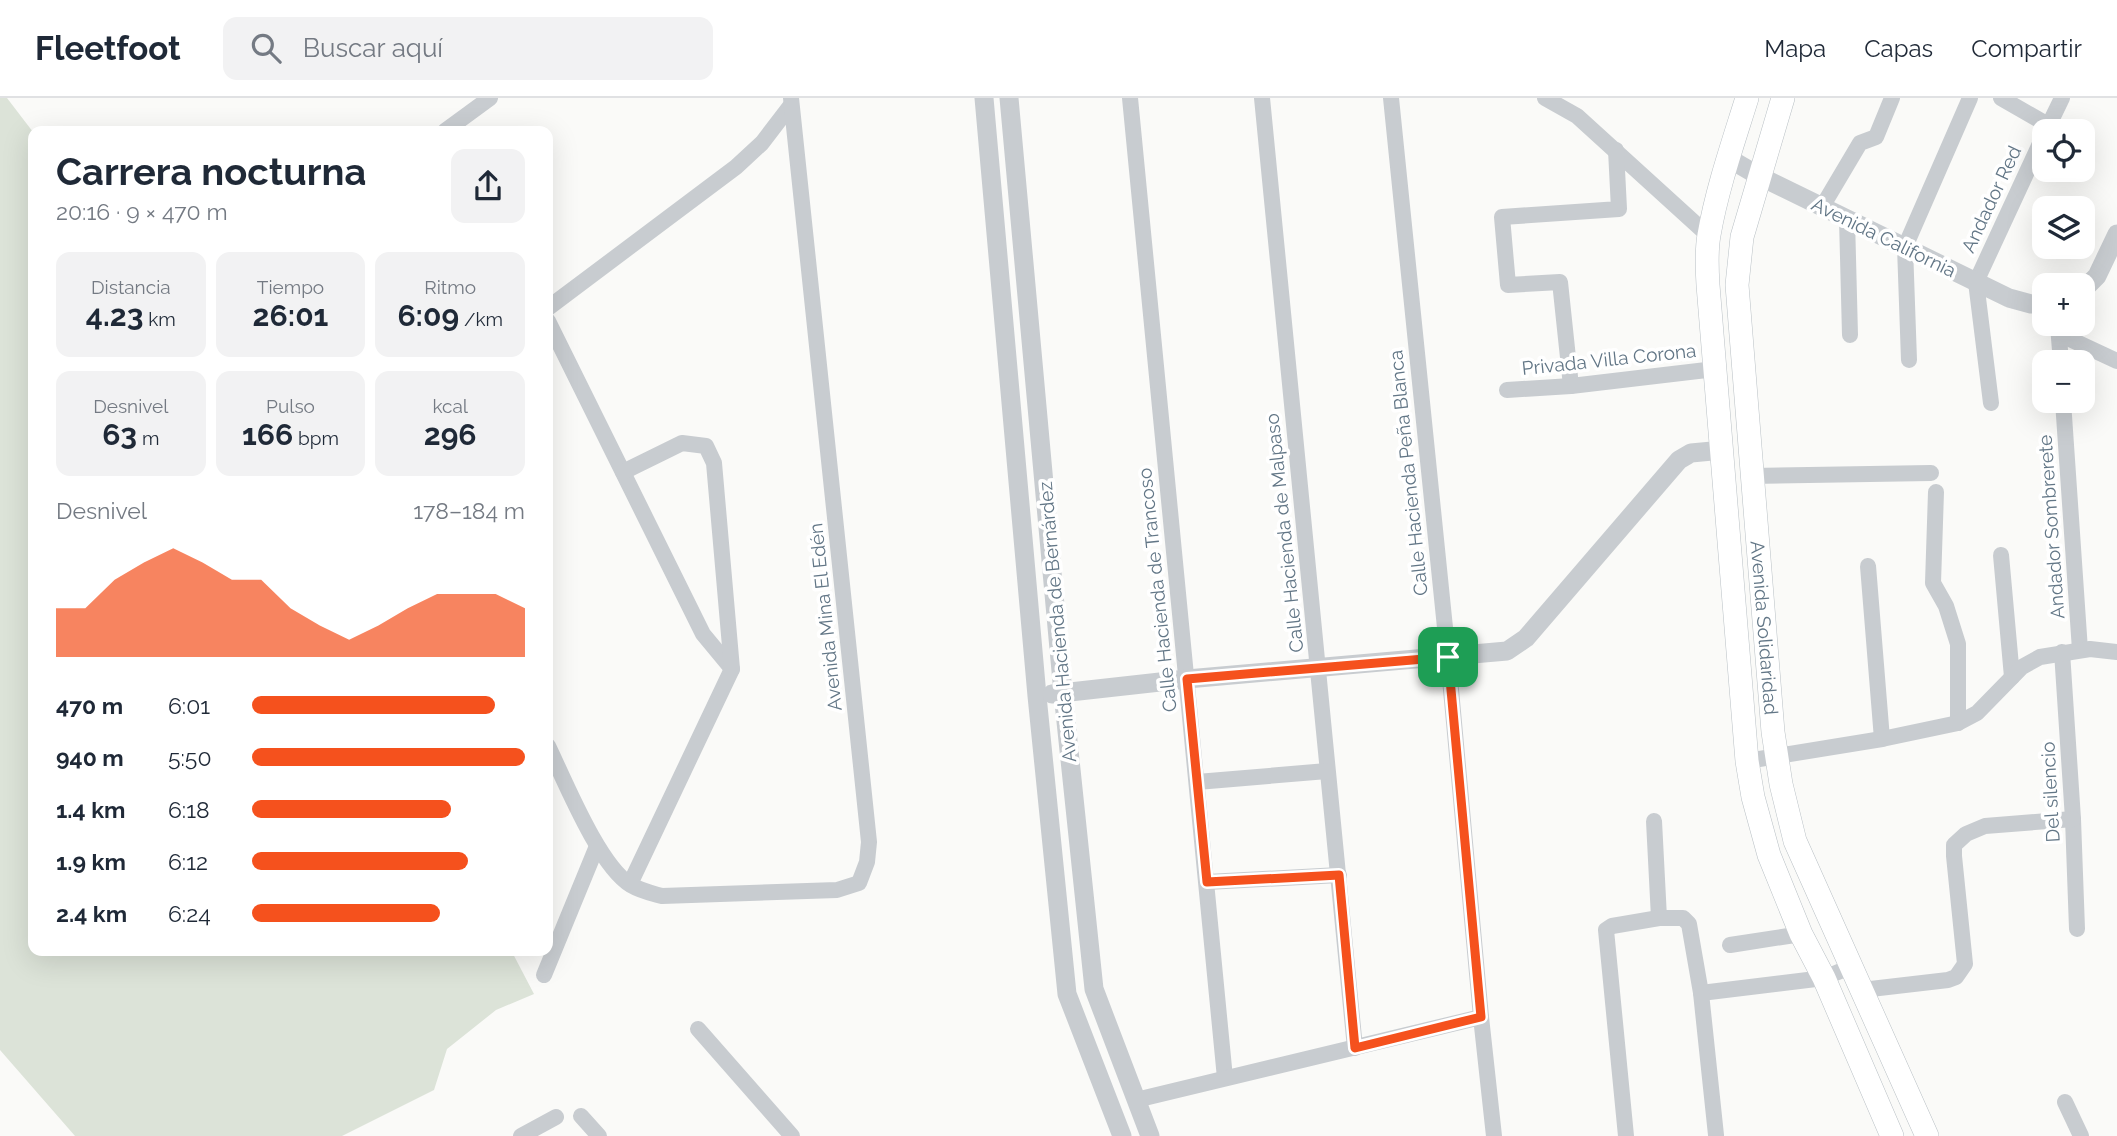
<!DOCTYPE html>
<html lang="es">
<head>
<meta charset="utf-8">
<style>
  :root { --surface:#fff; --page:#f2f2f3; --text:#1f2937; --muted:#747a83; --line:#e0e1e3; --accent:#f5511d }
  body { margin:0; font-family:Raleway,sans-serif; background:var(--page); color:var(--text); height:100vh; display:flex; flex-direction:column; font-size:26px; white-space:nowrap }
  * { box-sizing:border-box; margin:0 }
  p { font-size:23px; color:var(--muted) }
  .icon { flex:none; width:38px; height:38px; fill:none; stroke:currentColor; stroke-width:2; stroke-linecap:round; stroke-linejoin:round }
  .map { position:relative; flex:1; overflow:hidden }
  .details { position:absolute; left:28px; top:28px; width:525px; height:830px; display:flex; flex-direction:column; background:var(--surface); border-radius:14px; box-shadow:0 7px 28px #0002 }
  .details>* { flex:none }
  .buttons { position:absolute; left:2032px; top:21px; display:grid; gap:14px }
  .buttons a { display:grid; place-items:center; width:63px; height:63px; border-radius:14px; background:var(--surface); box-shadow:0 7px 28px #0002; font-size:35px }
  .pin { position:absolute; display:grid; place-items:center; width:60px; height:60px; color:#fff; margin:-30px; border-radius:14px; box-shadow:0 4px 10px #0006 }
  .round { display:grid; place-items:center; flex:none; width:74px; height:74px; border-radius:14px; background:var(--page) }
  .summary { display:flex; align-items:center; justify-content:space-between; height:119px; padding:0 28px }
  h1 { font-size:38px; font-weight:700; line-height:52px }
  .metrics { display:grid; grid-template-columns:repeat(3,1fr); gap:10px; height:119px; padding:7px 28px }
  .metrics div { display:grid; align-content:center; border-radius:14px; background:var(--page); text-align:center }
  .metrics b { font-size:30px; font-weight:700 }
  .metrics small { font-size:19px; font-weight:400 }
  .metrics p { font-size:19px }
  .chart { height:196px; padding:14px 28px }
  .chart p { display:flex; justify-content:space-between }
  .chart svg { width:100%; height:126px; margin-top:7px; fill:var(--accent); opacity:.7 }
  ul { padding:0 28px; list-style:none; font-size:23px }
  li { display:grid; grid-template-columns:112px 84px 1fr; align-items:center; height:52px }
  li i { height:18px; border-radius:9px; background:var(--accent) }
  header { display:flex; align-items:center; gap:42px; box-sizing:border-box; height:98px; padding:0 35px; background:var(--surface); border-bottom:2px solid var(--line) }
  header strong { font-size:33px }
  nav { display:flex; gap:38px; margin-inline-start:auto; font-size:24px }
  .search { width:490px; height:63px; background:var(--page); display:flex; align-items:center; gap:18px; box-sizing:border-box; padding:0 24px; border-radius:14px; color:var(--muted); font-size:26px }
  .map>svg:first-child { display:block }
  .green { fill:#dce3d8 }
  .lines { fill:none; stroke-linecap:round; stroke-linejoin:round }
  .secondary-casing { stroke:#b9c0c5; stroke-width:24 }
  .minor { stroke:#c8ccd0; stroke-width:16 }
  .tertiary { stroke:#c8ccd0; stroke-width:19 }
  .secondary { stroke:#fff; stroke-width:23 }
  .route-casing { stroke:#fff; stroke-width:14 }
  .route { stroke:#f5511d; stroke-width:9 }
  .labels { text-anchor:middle; stroke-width:7; stroke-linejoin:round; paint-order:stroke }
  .street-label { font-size:19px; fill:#627686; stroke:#fff }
</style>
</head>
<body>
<header>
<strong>Fleetfoot</strong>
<div class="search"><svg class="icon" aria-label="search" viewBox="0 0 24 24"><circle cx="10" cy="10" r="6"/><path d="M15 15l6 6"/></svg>Buscar aquí</div>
<nav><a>Mapa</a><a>Capas</a><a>Compartir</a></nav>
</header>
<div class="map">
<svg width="2117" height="1038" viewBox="0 0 2117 1038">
  <rect width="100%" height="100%" fill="#fafaf8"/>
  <polygon class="green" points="0,0 7,0 33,34 33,852 511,852 534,896 496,912 447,951 434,992 342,1038 75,1038 0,952"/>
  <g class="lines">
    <g class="secondary-casing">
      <g id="secondary">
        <path d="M1747,0c-14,45 -30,91 -38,137 -3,17 -2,34 -1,50l39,476 6,36 16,58 32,79 23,44 68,158"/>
        <path id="s1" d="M1783,0l-41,139 -5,48 36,447 8,52 14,57 132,295"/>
      </g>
    </g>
    <g class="minor">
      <polyline points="1130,0 1225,980"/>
      <polyline points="1262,0 1355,950"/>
      <polyline points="1391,0 1448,559 1481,919 1494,1038"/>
      <polyline points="1545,0 1577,18 1709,138"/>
      <polyline points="2001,0 2048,27"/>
      <polyline points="445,33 490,0"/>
      <polyline points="2046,33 2062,0"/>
      <polyline points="1822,109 1860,45 1876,39 1892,0"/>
      <polyline points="1847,121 1850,237"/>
      <polyline points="548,210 736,69 762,45 791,7"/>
      <polyline points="548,223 703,536 732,571"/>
      <polyline points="2058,228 2061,264"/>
      <polyline points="2059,236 2117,263"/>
      <polyline points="1909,262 1905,149 1970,0"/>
      <polyline points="1571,288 1560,184 1508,187 1502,119 1619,111 1616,52"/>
      <polyline points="1507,292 1571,288 1715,271"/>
      <polyline points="2063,303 2080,552"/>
      <polyline points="1991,305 1976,184 2044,37"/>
      <polyline points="623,374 682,345 706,348 714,365 732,571 630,786"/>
      <polyline points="1751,378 1931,375"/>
      <polyline points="1936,394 1933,485 1946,508 1958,546 1958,625"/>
      <polyline points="2001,457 2012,579"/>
      <polyline points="1868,468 1882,641"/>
      <polyline points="2062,554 2073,721 2077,831"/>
      <path d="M548,648c17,35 51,120 83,139 10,6 20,8 31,11l175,-6 22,-7 8,-21 2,-20 -78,-744"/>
      <polyline points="1747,663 1882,641 1958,625 1977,615 2022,569 2040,559 2090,551 2117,554"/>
      <polyline points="1197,684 1327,673"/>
      <polyline points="1654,723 1659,820"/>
      <polyline points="1207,784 1339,777"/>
      <polyline points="1730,847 1801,836"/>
      <polyline points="544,877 597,748"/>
      <polyline points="1862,892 1948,882 1956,879 1965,866 1954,758 1954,747 1966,736 1985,728 2073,721"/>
      <polyline points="1701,895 1824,880 1850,869"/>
      <polyline points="698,931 792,1038"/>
      <polyline points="1136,1002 1481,919"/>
      <polyline points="2065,1004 2081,1038"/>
      <polyline points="581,1018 599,1038"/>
      <polyline points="521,1038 556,1019"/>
      <polyline points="1626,1038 1606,832 1612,828 1659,820 1683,820 1689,826 1701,895 1716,1037"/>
    </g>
    <g class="tertiary">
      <polyline points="984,0 1037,598 1067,896 1122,1038"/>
      <polyline points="1009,0 1063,595 1094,891 1150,1038"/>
      <polyline points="1728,60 1759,78 2009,200 2031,206 2044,206"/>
      <polyline points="2082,193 2097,178 2117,136"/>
      <polyline points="1052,596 1187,581 1507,553 1526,540 1679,362 1691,355 1723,352"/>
    </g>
    <use href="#secondary" class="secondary"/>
  </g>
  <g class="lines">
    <g class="route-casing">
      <polygon id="route" points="1448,559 1481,919 1355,950 1339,777 1207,784 1187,581"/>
    </g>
    <use href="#route" class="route"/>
  </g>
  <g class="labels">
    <g class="street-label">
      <text transform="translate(1991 101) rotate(-65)" y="7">Andador Red</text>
      <text transform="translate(1884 139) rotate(26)" y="7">Avenida California</text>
      <text transform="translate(1609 261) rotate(-6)" y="7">Privada Villa Corona</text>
      <text transform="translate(1408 375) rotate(-96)" y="7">Calle Hacienda Peña Blanca</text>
      <text transform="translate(2051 429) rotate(-94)" y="7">Andador Sombrerete</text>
      <text transform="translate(1284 435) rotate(-96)" y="7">Calle Hacienda de Malpaso</text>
      <text transform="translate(1157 492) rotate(-96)" y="7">Calle Hacienda de Trancoso</text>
      <text transform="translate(825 519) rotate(-96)" y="7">Avenida Mina El Edén</text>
      <text transform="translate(1057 524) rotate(-95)" y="7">Avenida Hacienda de Bernárdez</text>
      <text dy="7" stroke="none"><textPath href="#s1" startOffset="537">Avenida Solidaridad</textPath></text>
      <text transform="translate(2050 694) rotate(-93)" y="7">Del silencio</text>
    </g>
  </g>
</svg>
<div class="buttons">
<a><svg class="icon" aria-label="locate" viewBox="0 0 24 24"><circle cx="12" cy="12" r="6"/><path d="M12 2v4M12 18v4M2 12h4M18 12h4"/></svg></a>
<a><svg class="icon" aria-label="layers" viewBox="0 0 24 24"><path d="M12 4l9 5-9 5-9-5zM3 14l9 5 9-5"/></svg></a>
<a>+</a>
<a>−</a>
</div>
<div class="pin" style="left:1448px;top:559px;background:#1e9e55"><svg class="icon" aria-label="arrive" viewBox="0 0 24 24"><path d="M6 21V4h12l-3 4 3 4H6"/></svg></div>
<section class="details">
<div class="summary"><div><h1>Carrera nocturna</h1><p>20:16 · 9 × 470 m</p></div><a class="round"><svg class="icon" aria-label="share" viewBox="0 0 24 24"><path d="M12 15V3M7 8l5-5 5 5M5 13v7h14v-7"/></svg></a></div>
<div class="metrics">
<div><p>Distancia</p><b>4.23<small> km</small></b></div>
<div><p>Tiempo</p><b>26:01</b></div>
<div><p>Ritmo</p><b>6:09<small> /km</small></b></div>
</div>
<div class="metrics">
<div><p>Desnivel</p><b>63<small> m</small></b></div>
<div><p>Pulso</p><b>166<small> bpm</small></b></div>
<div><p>kcal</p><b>296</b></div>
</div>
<div class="chart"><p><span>Desnivel</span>178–184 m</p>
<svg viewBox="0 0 160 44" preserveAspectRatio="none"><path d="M0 44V27L10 27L20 17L30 11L40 6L50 11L60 17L70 17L80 27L90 33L100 38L110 33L120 27L130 22L140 22L150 22L160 27V44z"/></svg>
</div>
<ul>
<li><b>470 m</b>6:01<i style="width:89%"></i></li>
<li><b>940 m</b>5:50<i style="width:100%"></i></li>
<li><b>1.4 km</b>6:18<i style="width:73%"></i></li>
<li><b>1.9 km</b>6:12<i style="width:79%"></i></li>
<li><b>2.4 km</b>6:24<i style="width:69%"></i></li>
</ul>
</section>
</div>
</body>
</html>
